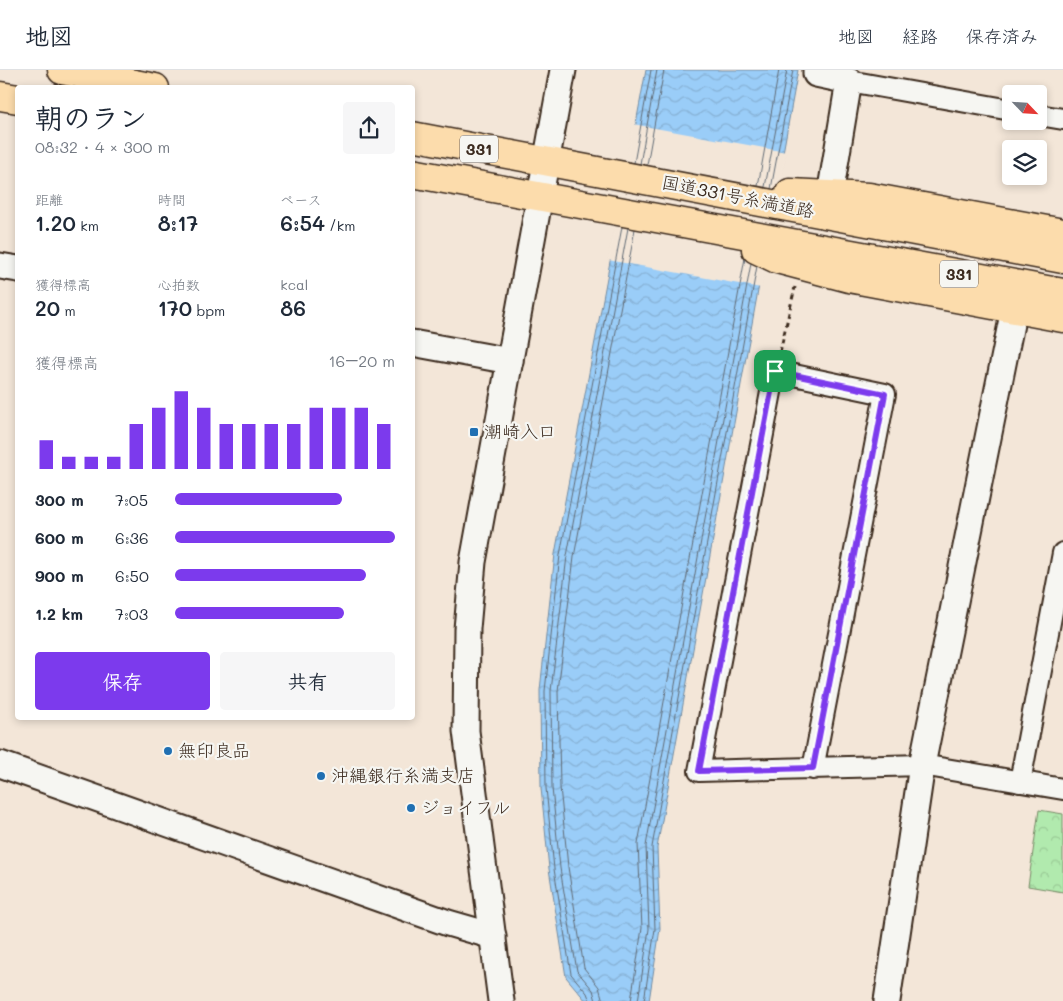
<!DOCTYPE html>
<html lang="ja">
<head>
<meta charset="utf-8">
<style>
  :root { --surface:#fff; --page:#f6f6f7; --text:#1f2937; --muted:#747a83; --line:#e0e1e3; --accent:#7c3aed }
  body { margin:0; font-family:Mali,"Klee One",sans-serif; background:var(--page); color:var(--text); height:100vh; display:flex; flex-direction:column; font-size:19px; white-space:nowrap }
  * { box-sizing:border-box; margin:0 }
  p { font-size:16px; color:var(--muted) }
  .icon { flex:none; width:28px; height:28px; fill:none; stroke:currentColor; stroke-width:2; stroke-linecap:round; stroke-linejoin:round }
  .map { position:relative; flex:1; overflow:hidden }
  .panel { position:absolute; left:15px; top:15px; width:400px; height:635px; display:flex; flex-direction:column; background:var(--surface); border-radius:5px; box-shadow:0 2px 8px #0003 }
  .panel>* { flex:none }
  .needle { width:32px; rotate:115deg }
  .fabs { position:absolute; left:1002px; top:15px; display:grid; gap:10px }
  .fabs a { display:grid; place-items:center; width:45px; height:45px; border-radius:5px; background:var(--surface); box-shadow:0 2px 8px #0003; font-size:25px }
  .pin { position:absolute; display:grid; place-items:center; width:42px; height:42px; color:#fff; margin:-21px; border-radius:10px; box-shadow:0 2px 8px #0006 }
  .round { display:grid; place-items:center; flex:none; width:52px; height:52px; border-radius:5px; background:var(--page) }
  .summary { display:flex; align-items:center; justify-content:space-between; height:85px; padding:0 20px }
  h1 { font-size:28px; font-weight:600; line-height:38px }
  .metrics { display:grid; grid-template-columns:repeat(3,1fr); gap:8px; height:85px; padding:5px 20px }
  .metrics div { display:grid; align-content:center }
  .metrics b { font-size:21px; font-weight:600 }
  .metrics small { font-size:14px; font-weight:400 }
  .metrics p { font-size:14px }
  .chart { height:140px; padding:10px 20px }
  .chart p { display:flex; justify-content:space-between }
  .chart svg { width:100%; height:90px; margin-top:5px; stroke:var(--accent); stroke-width:6 }
  .action { display:flex; gap:10px; margin-top:auto; padding:10px 20px }
  .action a { flex:1; height:58px; border-radius:5px; background:var(--accent); color:#fff; font-size:20px; font-weight:600; line-height:58px; text-align:center }
  .action a+a { background:var(--page); color:var(--text) }
  ul { padding:0 20px; list-style:none; font-size:16px }
  li { display:grid; grid-template-columns:80px 60px 1fr; align-items:center; height:38px }
  li i { height:12px; border-radius:6px; background:var(--accent) }
  header { display:flex; align-items:center; gap:30px; box-sizing:border-box; height:70px; padding:0 25px; background:var(--surface); border-bottom:1px solid var(--line) }
  header strong { font-size:24px }
  nav { display:flex; gap:28px; margin-inline-start:auto; font-size:18px }
  .map>svg:first-child { display:block }
  .park { fill:url(#park-crowns); stroke:#768a66 }
  .water { fill:url(#water-waves); stroke:#748ca1 }
  .pier { fill:#f3e6d8 }
  .lines { fill:none; stroke-linecap:round; stroke-linejoin:round }
  .shore { stroke:#616b75; stroke-width:1 }
  .minor-casing { stroke:#3b2a1e; stroke-width:24 }
  .tertiary-casing { stroke:#3b2a1e; stroke-width:29 }
  .trunk-casing { stroke:#3b2a1e; stroke-width:31 }
  .path { stroke:#3b2a1e; stroke-width:3; stroke-dasharray:5 4; stroke-linecap:butt }
  .minor { stroke:#f6f6f2; stroke-width:20 }
  .tertiary { stroke:#f6f6f2; stroke-width:25 }
  .trunk { stroke:#fcdcac; stroke-width:28 }
  .route-casing { stroke:#fff; stroke-width:10 }
  .route { stroke:#7c3aed; stroke-width:6 }
  .poi-dot { fill:#1f6fb2; stroke:#f6f6f2; stroke-width:2 }
  .labels { text-anchor:middle; stroke-width:4.5; stroke-linejoin:round; paint-order:stroke }
  .shield { fill:#f6f6f2; stroke:#73675e; stroke-width:1 }
  .shield-label { font-size:16px; font-weight:bold; fill:#3b2a1e }
  .street-label { font-size:18px; fill:#3b2a1e; stroke:#f6f6f2 }
  .poi-label { font-size:18px; fill:#3b2a1e; stroke:#f6f6f2; text-anchor:start }
</style>
</head>
<body>
<header>
<strong>地図</strong>
<nav><a>地図</a><a>経路</a><a>保存済み</a></nav>
</header>
<div class="map">
<svg width="1063" height="931" viewBox="0 0 1063 931">
  <defs>
    <pattern id="park-crowns" width="20" height="18" patternUnits="userSpaceOnUse" patternTransform="scale(1.25)"><rect width="20" height="18" fill="#b1eaae"/><path d="M2 6a3 3 0 1 1 6 0M12 15a3 3 0 1 1 6 0" fill="none" stroke="#99c995"/></pattern>
    <pattern id="water-waves" width="16" height="10" patternUnits="userSpaceOnUse" patternTransform="scale(1.25)"><rect width="16" height="10" fill="#9acdf8"/><path d="M0 5q4-4 8 0t8 0" fill="none" stroke="#86b0d4"/></pattern>
  </defs>
  <rect width="100%" height="100%" fill="#f3e6d8"/>
  <filter id="ink" filterUnits="userSpaceOnUse"><feTurbulence type="fractalNoise" baseFrequency=".02" numOctaves="2"/><feDisplacementMap in="SourceGraphic" scale="10" xChannelSelector="R" yChannelSelector="G"/><feConvolveMatrix kernelMatrix="1 2 1 2 8 2 1 2 1" color-interpolation-filters="sRGB"/></filter>
  <g filter="url(#ink)">
    <polygon class="park" points="1039,740 1063,744 1063,822 1028,816"/>
    <polygon class="water" points="646,0 798,0 657,778 660,859 649,931 586,931 566,907 549,799 541,718 540,620 555,484"/>
    <polygon class="pier" points="633,54 786,82 761,218 608,190"/>
    <g class="lines">
      <g class="shore">
        <polyline points="634,93 651,0"/>
        <polyline points="640,94 657,0"/>
        <polyline points="647,95 664,0"/>
        <polyline points="758,116 779,0"/>
        <polyline points="765,117 787,0"/>
        <polyline points="771,119 793,0"/>
        <polyline points="590,931 587,923 571,904 554,799 546,718 545,621 560,485 622,157"/>
        <polyline points="596,931 593,920 577,901 560,798 552,718 551,621 567,486 628,158"/>
        <polyline points="603,931 599,917 584,898 568,797 560,717 558,621 574,487 635,159"/>
        <polyline points="631,931 642,858 638,774 745,188"/>
        <polyline points="638,931 649,859 646,776 751,193"/>
        <polyline points="644,931 655,859 652,777 757,196"/>
      </g>
      <g class="minor-casing">
        <g id="minor">
          <polyline points="849,11 1011,40"/>
          <polyline points="1039,45 1063,49"/>
          <polyline points="813,699 885,324 775,301 699,701 922,695 1063,719"/>
          <polyline points="1020,712 1063,483"/>
        </g>
      </g>
      <g class="tertiary-casing">
        <g id="tertiary">
          <polyline points="816,0 816,4 849,11 830,125"/>
          <polyline points="0,196 18,199"/>
          <polyline points="412,273 510,291"/>
          <polyline points="0,694 448,853 493,866"/>
          <polyline points="501,931 466,661 467,559 473,492 563,0"/>
          <polyline points="887,931 922,695 1014,239"/>
        </g>
      </g>
      <g class="trunk-casing">
        <g id="trunk">
          <polyline points="62,0 155,18"/>
          <polyline points="0,26 18,29"/>
          <polyline points="412,66 1063,189"/>
          <polyline points="412,103 1063,223"/>
          <polyline points="790,123 869,127 1063,163"/>
          <polyline points="756,179 777,189 849,208 1063,248"/>
        </g>
      </g>
      <polyline class="path" points="780,282 795,217"/>
      <use href="#minor" class="minor"/>
      <use href="#tertiary" class="tertiary"/>
      <use href="#trunk" class="trunk"/>
    </g>
  </g>
  <g class="lines" filter="url(#ink)">
    <g class="route-casing">
      <polygon id="route" points="775,301 885,324 813,698 699,701"/>
    </g>
    <use href="#route" class="route"/>
  </g>
  <g class="poi-dot">
    <rect x="469" y="357" width="10" height="10" rx="2.5"/>
    <circle cx="168" cy="681" r="5"/>
    <circle cx="321" cy="706" r="5"/>
    <circle cx="411" cy="738" r="5"/>
  </g>
  <g class="labels">
    <g class="shield">
      <rect x="460" y="65.5" width="38" height="27" rx="4"/>
      <rect x="940" y="190.5" width="38" height="27" rx="4"/>
    </g>
    <g class="shield-label">
      <text x="479" y="85">331</text>
      <text x="959" y="210">331</text>
    </g>
    <g class="street-label">
      <text transform="translate(738 127) rotate(11)" y="6">国道331号糸満道路</text>
    </g>
    <g class="poi-label">
      <text x="484" y="368">潮崎入口</text>
      <text x="178" y="687">無印良品</text>
      <text x="331" y="712">沖縄銀行糸満支店</text>
      <text x="421" y="744">ジョイフル</text>
    </g>
  </g>
</svg>
<div class="fabs">
<a><svg class="needle" viewBox="-14 -14 28 28"><path d="M0-13l5 13h-10z" fill="#e53935"/><path d="M0 13l5-13h-10z" fill="#747a83"/></svg></a>
<a><svg class="icon" aria-label="layers" viewBox="0 0 24 24"><path d="M12 4l9 5-9 5-9-5zM3 14l9 5 9-5"/></svg></a>
</div>
<div class="pin" style="left:775px;top:301px;background:#1e9e55"><svg class="icon" aria-label="arrive" viewBox="0 0 24 24"><path d="M6 21V4h12l-3 4 3 4H6"/></svg></div>
<section class="panel">
<div class="summary"><div><h1>朝のラン</h1><p>08:32 · 4 × 300 m</p></div><a class="round"><svg class="icon" aria-label="share" viewBox="0 0 24 24"><path d="M12 15V3M7 8l5-5 5 5M5 13v7h14v-7"/></svg></a></div>
<div class="metrics">
<div><p>距離</p><b>1.20<small> km</small></b></div>
<div><p>時間</p><b>8:17</b></div>
<div><p>ペース</p><b>6:54<small> /km</small></b></div>
</div>
<div class="metrics">
<div><p>獲得標高</p><b>20<small> m</small></b></div>
<div><p>心拍数</p><b>170<small> bpm</small></b></div>
<div><p>kcal</p><b>86</b></div>
</div>
<div class="chart"><p><span>獲得標高</span>16–20 m</p>
<svg viewBox="0 0 160 44" preserveAspectRatio="none"><path d="M5 44V30M15 44V38M25 44V38M35 44V38M45 44V22M55 44V14M65 44V6M75 44V14M85 44V22M95 44V22M105 44V22M115 44V22M125 44V14M135 44V14M145 44V14M155 44V22"/></svg>
</div>
<ul>
<li><b>300 m</b>7:05<i style="width:76%"></i></li>
<li><b>600 m</b>6:36<i style="width:100%"></i></li>
<li><b>900 m</b>6:50<i style="width:87%"></i></li>
<li><b>1.2 km</b>7:03<i style="width:77%"></i></li>
</ul>
<div class="action"><a>保存</a><a>共有</a></div>
</section>
</div>
</body>
</html>
